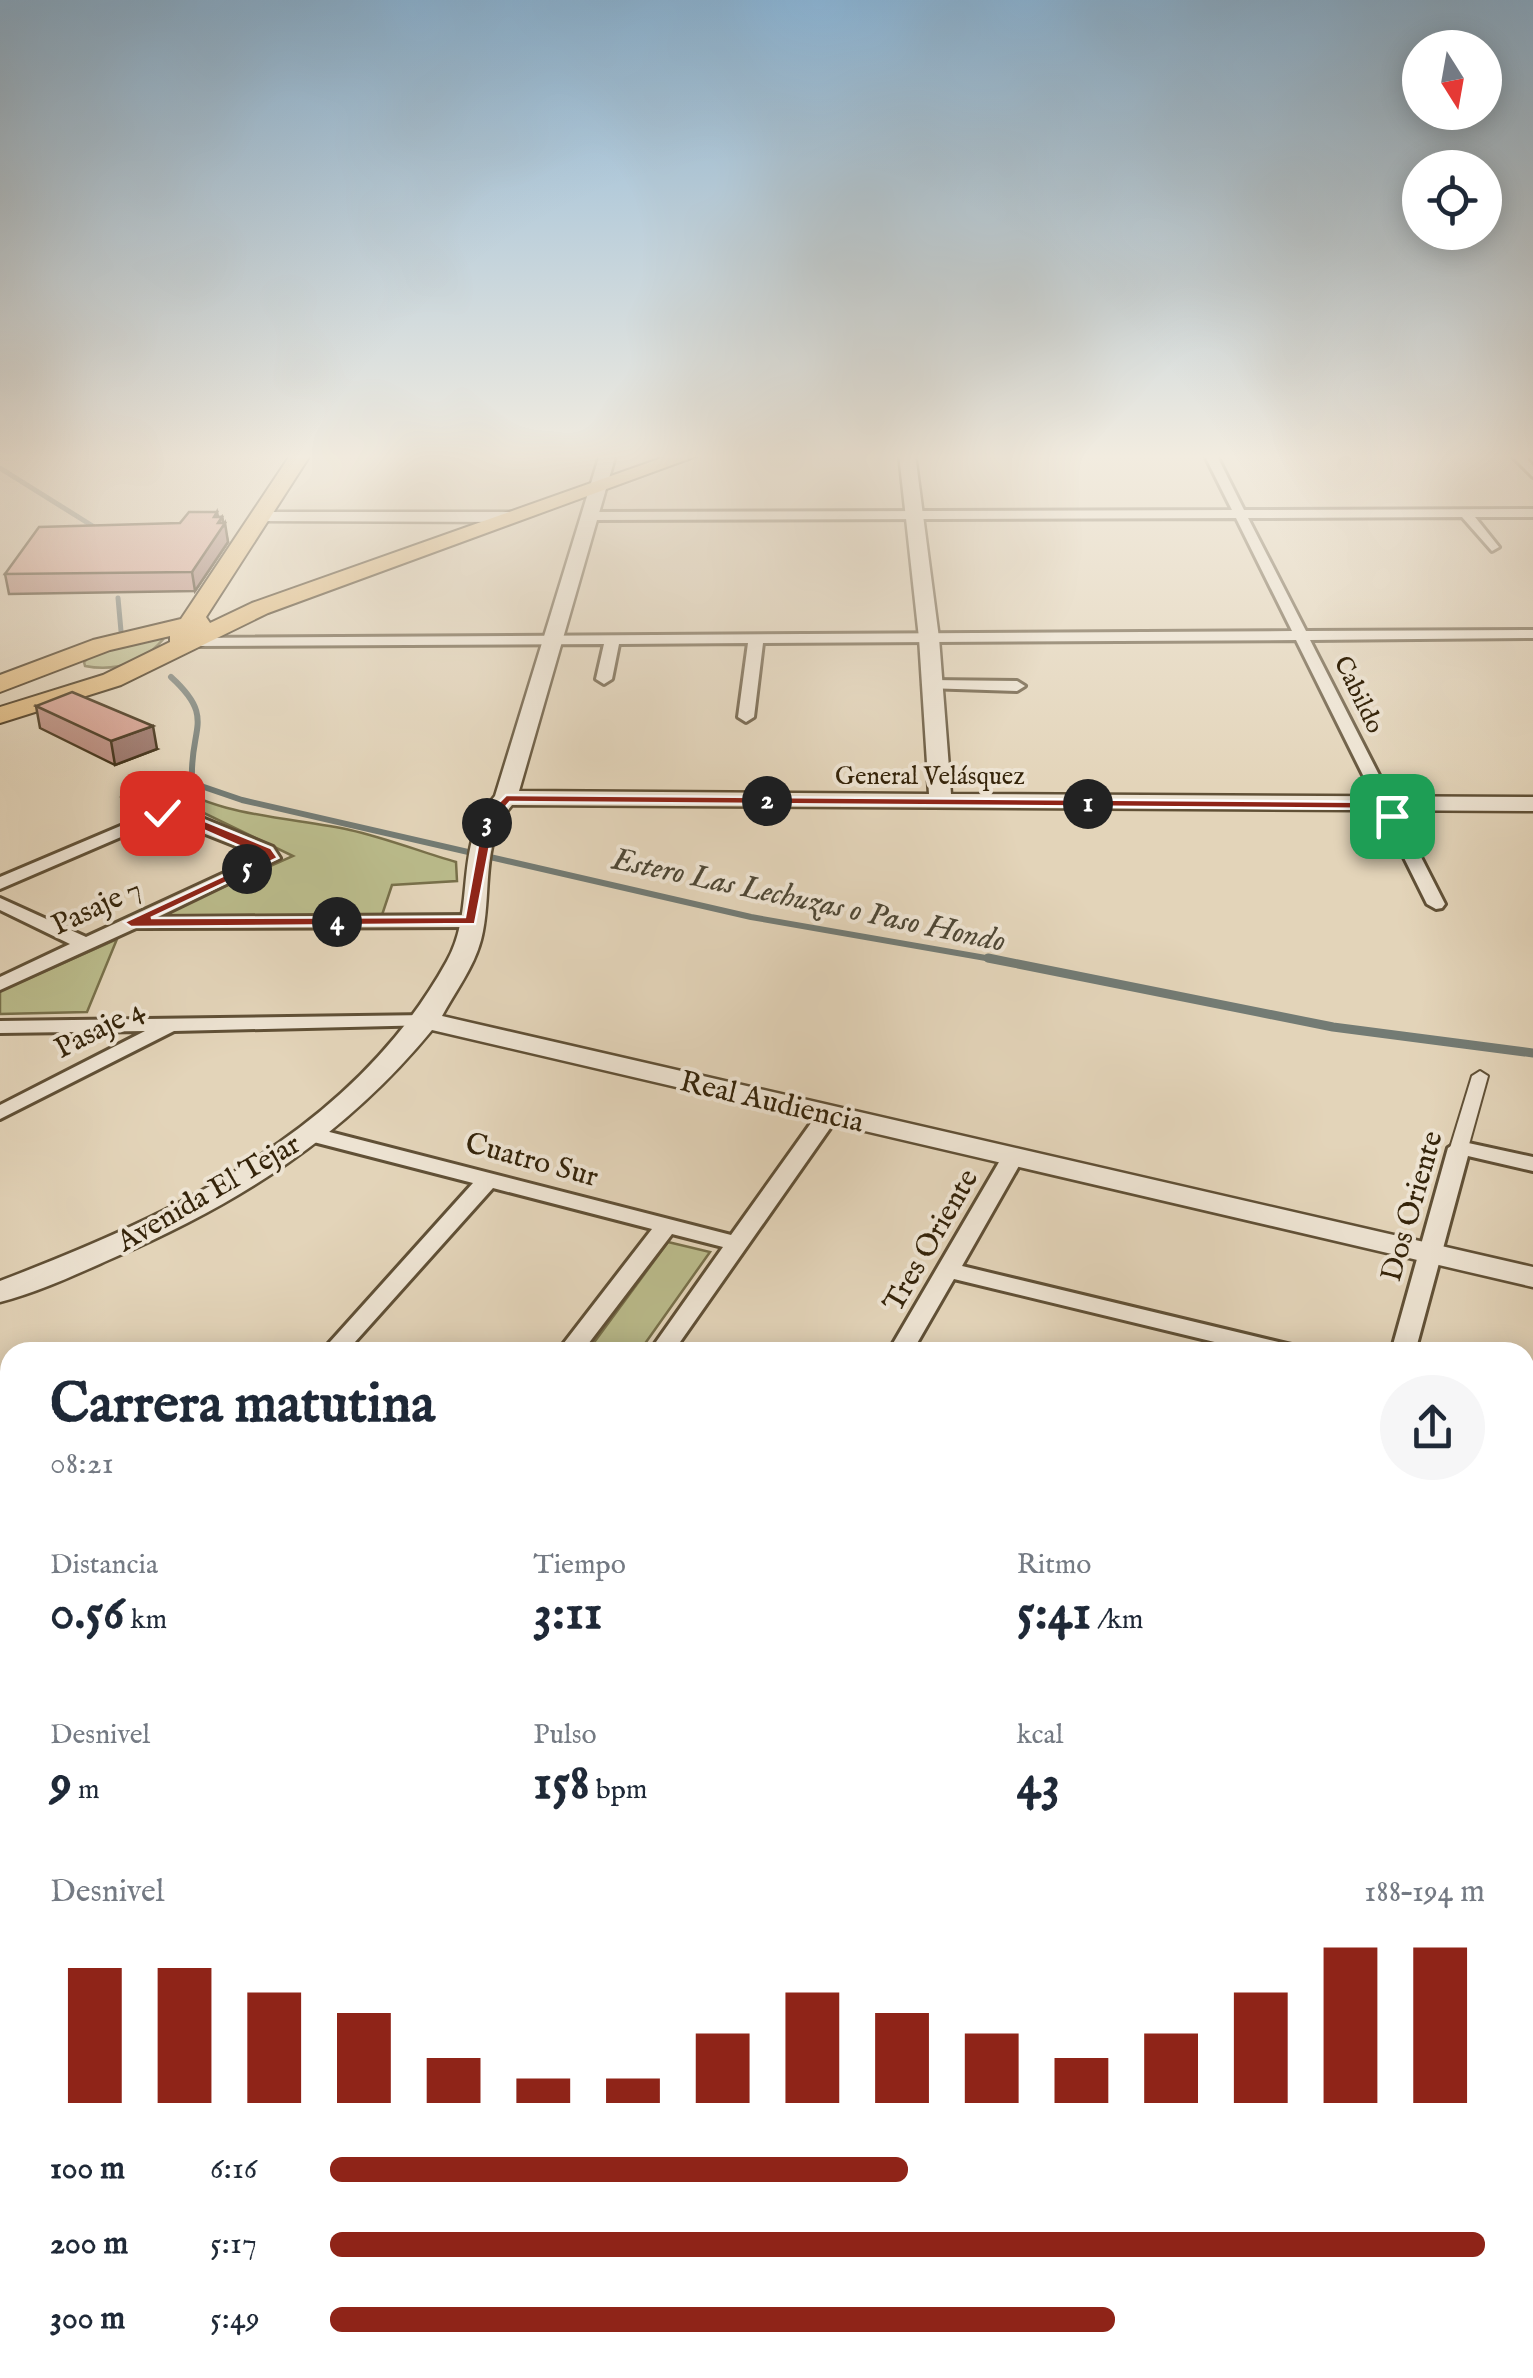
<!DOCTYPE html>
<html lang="es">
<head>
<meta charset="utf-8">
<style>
  :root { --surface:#fff; --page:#f6f6f7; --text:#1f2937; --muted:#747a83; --accent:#8f2418 }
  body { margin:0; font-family:"IM FELL English",serif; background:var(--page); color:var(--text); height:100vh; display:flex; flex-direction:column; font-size:38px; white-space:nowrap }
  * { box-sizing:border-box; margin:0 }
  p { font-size:32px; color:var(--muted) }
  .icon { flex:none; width:55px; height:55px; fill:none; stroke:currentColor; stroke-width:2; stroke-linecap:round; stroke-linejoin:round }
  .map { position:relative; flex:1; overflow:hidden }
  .drawer { position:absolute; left:0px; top:1342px; width:1535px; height:1038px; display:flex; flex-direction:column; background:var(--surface); border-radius:30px 30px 0 0; box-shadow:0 5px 25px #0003 }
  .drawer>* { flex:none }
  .needle { width:65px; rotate:169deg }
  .tools { position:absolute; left:1402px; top:30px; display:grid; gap:20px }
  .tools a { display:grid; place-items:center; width:100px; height:100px; border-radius:50%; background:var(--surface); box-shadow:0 5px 25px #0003; font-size:50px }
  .pin { position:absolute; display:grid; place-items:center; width:85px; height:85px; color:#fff; margin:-42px; border-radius:20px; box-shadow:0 5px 15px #0006 }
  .km { position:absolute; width:50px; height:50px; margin:-25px; border-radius:50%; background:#222; color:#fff; font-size:28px; line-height:50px; text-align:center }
  .round { display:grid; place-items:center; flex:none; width:105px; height:105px; border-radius:52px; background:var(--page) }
  .overview { display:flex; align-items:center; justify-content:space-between; height:170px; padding:0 50px }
  h1 { font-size:55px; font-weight:800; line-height:75px }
  .metrics { display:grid; grid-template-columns:repeat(3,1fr); gap:15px; height:170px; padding:10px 50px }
  .metrics div { display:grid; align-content:center }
  .metrics b { font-size:50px; font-weight:800 }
  .metrics small { font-size:28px; font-weight:400 }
  .metrics p { font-size:28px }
  .chart { height:280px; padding:20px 50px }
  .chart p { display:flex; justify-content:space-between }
  .chart svg { width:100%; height:180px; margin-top:10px; stroke:var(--accent); stroke-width:6 }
  ul { padding:0 50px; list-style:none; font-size:32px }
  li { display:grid; grid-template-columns:160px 120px 1fr; align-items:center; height:75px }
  li i { height:25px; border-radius:12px; background:var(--accent) }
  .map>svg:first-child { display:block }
  .green { fill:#babb8b; stroke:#78704a; stroke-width:2.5 }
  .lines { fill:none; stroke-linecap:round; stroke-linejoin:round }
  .stream-far2 { stroke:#737b74; stroke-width:5 }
  .stream-far1 { stroke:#737b74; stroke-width:6 }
  .stream { stroke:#737b74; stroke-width:9 }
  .pedestrian-casing { stroke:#605036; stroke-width:4 }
  .minor-casing { stroke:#605036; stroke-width:6 }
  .tertiary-casing { stroke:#605036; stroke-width:5 }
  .primary-casing { stroke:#35240a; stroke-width:4 }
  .pedestrian { fill:#ede3d2; fill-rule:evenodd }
  .minor { fill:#ede3d2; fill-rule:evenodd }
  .tertiary { fill:#ede3d2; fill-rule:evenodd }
  .primary { fill:#e2ba7c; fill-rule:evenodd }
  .wall { fill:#b9887b; stroke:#35240a; stroke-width:2.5 }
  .shaded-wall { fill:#966f64; stroke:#35240a; stroke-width:2.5 }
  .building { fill:#d79e8f; stroke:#35240a; stroke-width:2.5 }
  .route { fill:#8f2418; stroke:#fff; stroke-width:2.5 }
  .labels { text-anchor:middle; stroke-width:8; stroke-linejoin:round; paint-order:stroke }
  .far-street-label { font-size:25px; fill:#35240a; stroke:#ede3d2 }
  .street-label { font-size:30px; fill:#35240a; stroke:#ede3d2 }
  .water-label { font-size:32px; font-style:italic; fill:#4f4836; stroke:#ede3d2 }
</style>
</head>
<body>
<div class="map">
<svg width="1533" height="2378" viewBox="0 0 1533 2378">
  <rect width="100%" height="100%" fill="#e3d4b9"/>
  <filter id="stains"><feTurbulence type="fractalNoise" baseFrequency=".002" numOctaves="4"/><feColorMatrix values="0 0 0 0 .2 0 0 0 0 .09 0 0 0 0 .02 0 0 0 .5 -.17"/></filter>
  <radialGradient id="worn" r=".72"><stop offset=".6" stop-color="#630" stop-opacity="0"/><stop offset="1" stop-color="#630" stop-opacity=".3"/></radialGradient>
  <g class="green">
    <path d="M170,630c-19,29 -50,43 -85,36l-1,-4 6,-6z"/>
    <path d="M163,778c49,39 128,39 187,52 36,8 71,22 106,32l1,19 -65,4 -10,30 -229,3 140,-62 -89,-43 -55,-4 -27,-12z"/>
    <polygon points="117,939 87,1012 0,1014 0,991"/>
    <polygon points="668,1242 710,1252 639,1352 587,1352"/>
    <polygon points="0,2329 10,2335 10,2370 73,2370 87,2378 0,2378"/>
  </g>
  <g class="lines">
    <g class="stream-far2">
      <polyline points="0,468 99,530"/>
      <polyline points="118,598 121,631"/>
    </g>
    <path class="stream-far1" d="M171,677c45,41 19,50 21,101l9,8 41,14 509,117 252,44"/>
    <polyline class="stream" points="988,958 1333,1027 1533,1053"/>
    <g class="pedestrian-casing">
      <polygon id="pedestrian" points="1480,1071 1488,1076 1468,1148 1459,1153 1453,1152 1450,1148 1472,1076"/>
    </g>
    <g class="minor-casing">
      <g id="minor">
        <polygon points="1204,454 1216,454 1244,510 1533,509 1533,517 1475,517 1499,547 1492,551 1462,517 1248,518 1306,631 1533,630 1533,638 1310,640 1445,904 1442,908 1436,909 1427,904 1296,640 763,643 754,717 746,722 738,717 748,643 619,644 612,679 604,684 596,679 604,644 191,646 184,642 191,638 1292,631 1236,518 591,520 585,516 591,512 1232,510"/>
        <polygon points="1510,454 1523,454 1533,466 1533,477"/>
        <polygon points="931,680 1017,681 1025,686 1017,691 926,688 923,685"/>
        <polygon points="163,808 185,811 273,847 280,858 158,917 471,915 480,921 471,927 136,928 0,990 0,977 70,944 0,910 0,898 86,937 261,856 165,818 0,889 0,877"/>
        <polygon points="427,1015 437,1021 434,1025 174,1031 0,1119 0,1105 145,1031 0,1033 0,1021"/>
        <polygon points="829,1108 840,1114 673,1352 649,1352 723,1247 672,1234 582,1352 557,1352 652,1229 493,1188 346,1352 321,1352 473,1183 302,1139 299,1134 302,1129 310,1127 731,1235 821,1109"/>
        <polygon points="1459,1141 1533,1157 1533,1171 1468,1156 1415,1352 1391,1352 1448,1148"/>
        <polygon points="1013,1150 1024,1157 962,1266 1287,1344 1296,1346 1299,1352 1256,1352 954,1279 912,1352 888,1352 1002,1157"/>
        <polygon points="0,1452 10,1455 10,1476 0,1473"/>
        <polygon points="1525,1467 1533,1469 1533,1487 1525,1485"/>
        <polygon points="1525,1644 1533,1646 1533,1669 1525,1667"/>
        <polygon points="0,1649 10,1651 10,1673 0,1671"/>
        <polygon points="1525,1852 1533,1855 1533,1883 1525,1880"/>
        <polygon points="0,1875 10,1877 10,1905 0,1903"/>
        <polygon points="1525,1946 1533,1948 1533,1978 1525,1976"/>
        <polygon points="10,2129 10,2172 0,2176 0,2132"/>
        <polygon points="1533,2237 1533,2308 1525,2311 1525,2240"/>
        <polygon points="0,2273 10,2277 10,2317 0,2313"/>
        <polygon points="1525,2363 1526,2378 1486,2378 1488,2370 1525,2370"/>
        <polygon points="120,2370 171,2370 174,2378 123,2378"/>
        <polygon points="659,2370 699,2370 696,2378 656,2378"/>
        <polygon points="741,2370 782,2370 779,2378 738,2378"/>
        <polygon points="1385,2370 1441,2370 1444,2378 1388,2378"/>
      </g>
    </g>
    <g class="tertiary-casing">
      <g id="tertiary">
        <path d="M600,454h16l-97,337 410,3 -10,-156 -20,-184h16l24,184 12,156 582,3v14l-1021,-6c-33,38 -19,90 -31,135 -7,27 -26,52 -39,76l1091,251v20l-1101,-257c-88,107 -192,173 -319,228 -36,16 -74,34 -113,44v-21c175,-67 353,-150 447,-320 30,-53 5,-116 48,-165z"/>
        <polygon points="260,512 513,512 521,517 513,522 254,521 252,517"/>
      </g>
    </g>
    <g class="primary-casing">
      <polygon id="primary" points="291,454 311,454 206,617 210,623 252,603 673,454 702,454 268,613 121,685 0,723 0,707 103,675 170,642 170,636 110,650 0,692 0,675 93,640 181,619"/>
    </g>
    <use href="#pedestrian" class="pedestrian"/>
    <use href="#minor" class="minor"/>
    <use href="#tertiary" class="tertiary"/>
    <use href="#primary" class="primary"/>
  </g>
  <g class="wall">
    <polygon points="218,517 222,517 228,542 195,591 9,594 5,574 180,523"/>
    <polygon points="36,706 157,749 115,765 40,728"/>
  </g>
  <g class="shaded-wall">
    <polygon points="217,512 219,522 222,517 224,525 225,523 228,542 195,591 192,572"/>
    <polygon points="153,726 157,749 115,765 111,741"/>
  </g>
  <g class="building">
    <polygon points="189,512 217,512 214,517 222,517 218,523 225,523 192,572 5,574 39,527 180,523"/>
    <polygon points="72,692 153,726 111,741 36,706"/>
  </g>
  <linearGradient id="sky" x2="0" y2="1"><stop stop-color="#89b4d6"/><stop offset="0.58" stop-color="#f2ece0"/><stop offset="1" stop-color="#f2ece0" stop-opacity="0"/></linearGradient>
  <rect width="1533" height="787" fill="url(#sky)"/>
  <polygon class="route" points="506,795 1386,802 1398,816 1387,818 1382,809 510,802 495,819 475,924 131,927 124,922 264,857 176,818 158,816 162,810 183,812 271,848 278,858 151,918 465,917 483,818"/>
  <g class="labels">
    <g class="far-street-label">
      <text transform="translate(1360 694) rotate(64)" y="9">Cabildo</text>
      <text x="930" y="784">General Velásquez</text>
    </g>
    <g class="street-label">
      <text transform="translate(96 906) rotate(-25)" y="10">Pasaje 7</text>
      <text transform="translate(99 1028) rotate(-27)" y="10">Pasaje 4</text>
      <text transform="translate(772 1101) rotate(13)" y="10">Real Audiencia</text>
      <text transform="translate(532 1159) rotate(15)" y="10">Cuatro Sur</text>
      <text transform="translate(208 1192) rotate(-30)" y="10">Avenida El Tejar</text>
      <text transform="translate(1411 1206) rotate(-74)" y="10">Dos Oriente</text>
      <text transform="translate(930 1240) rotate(-60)" y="10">Tres Oriente</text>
    </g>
    <g class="water-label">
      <text transform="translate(809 899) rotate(12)" y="11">Estero Las Lechuzas o Paso Hondo</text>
    </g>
  </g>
  <rect width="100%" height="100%" filter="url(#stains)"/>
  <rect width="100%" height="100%" fill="url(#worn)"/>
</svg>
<div class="tools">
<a><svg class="needle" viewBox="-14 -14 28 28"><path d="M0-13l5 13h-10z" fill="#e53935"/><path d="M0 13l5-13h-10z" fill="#747a83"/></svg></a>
<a><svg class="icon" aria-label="locate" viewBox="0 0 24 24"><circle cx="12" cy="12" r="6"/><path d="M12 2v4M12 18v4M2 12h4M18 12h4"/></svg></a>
</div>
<div class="pin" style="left:1392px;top:816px;background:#1e9e55"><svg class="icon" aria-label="arrive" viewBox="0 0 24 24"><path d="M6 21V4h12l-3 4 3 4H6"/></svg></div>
<div class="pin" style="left:162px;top:813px;background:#d93025"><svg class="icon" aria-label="check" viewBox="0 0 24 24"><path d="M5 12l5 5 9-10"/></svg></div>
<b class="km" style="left:1088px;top:804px">1</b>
<b class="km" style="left:767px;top:801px">2</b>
<b class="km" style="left:487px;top:823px">3</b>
<b class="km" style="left:337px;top:922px">4</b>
<b class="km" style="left:247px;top:869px">5</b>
<section class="drawer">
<div class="overview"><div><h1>Carrera matutina</h1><p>08:21</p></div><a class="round"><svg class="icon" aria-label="share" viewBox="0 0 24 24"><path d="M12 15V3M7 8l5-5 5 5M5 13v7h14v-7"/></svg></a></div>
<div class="metrics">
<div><p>Distancia</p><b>0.56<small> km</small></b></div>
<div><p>Tiempo</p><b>3:11</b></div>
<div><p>Ritmo</p><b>5:41<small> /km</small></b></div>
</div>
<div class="metrics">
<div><p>Desnivel</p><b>9<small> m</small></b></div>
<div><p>Pulso</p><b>158<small> bpm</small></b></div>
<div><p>kcal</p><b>43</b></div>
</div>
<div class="chart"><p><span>Desnivel</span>188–194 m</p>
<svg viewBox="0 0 160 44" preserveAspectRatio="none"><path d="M5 44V11M15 44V11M25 44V17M35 44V22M45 44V33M55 44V38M65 44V38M75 44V27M85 44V17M95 44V22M105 44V27M115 44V33M125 44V27M135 44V17M145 44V6M155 44V6"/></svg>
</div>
<ul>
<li><b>100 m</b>6:16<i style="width:50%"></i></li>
<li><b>200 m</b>5:17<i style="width:100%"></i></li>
<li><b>300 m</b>5:49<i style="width:68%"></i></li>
</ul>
</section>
</div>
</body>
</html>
